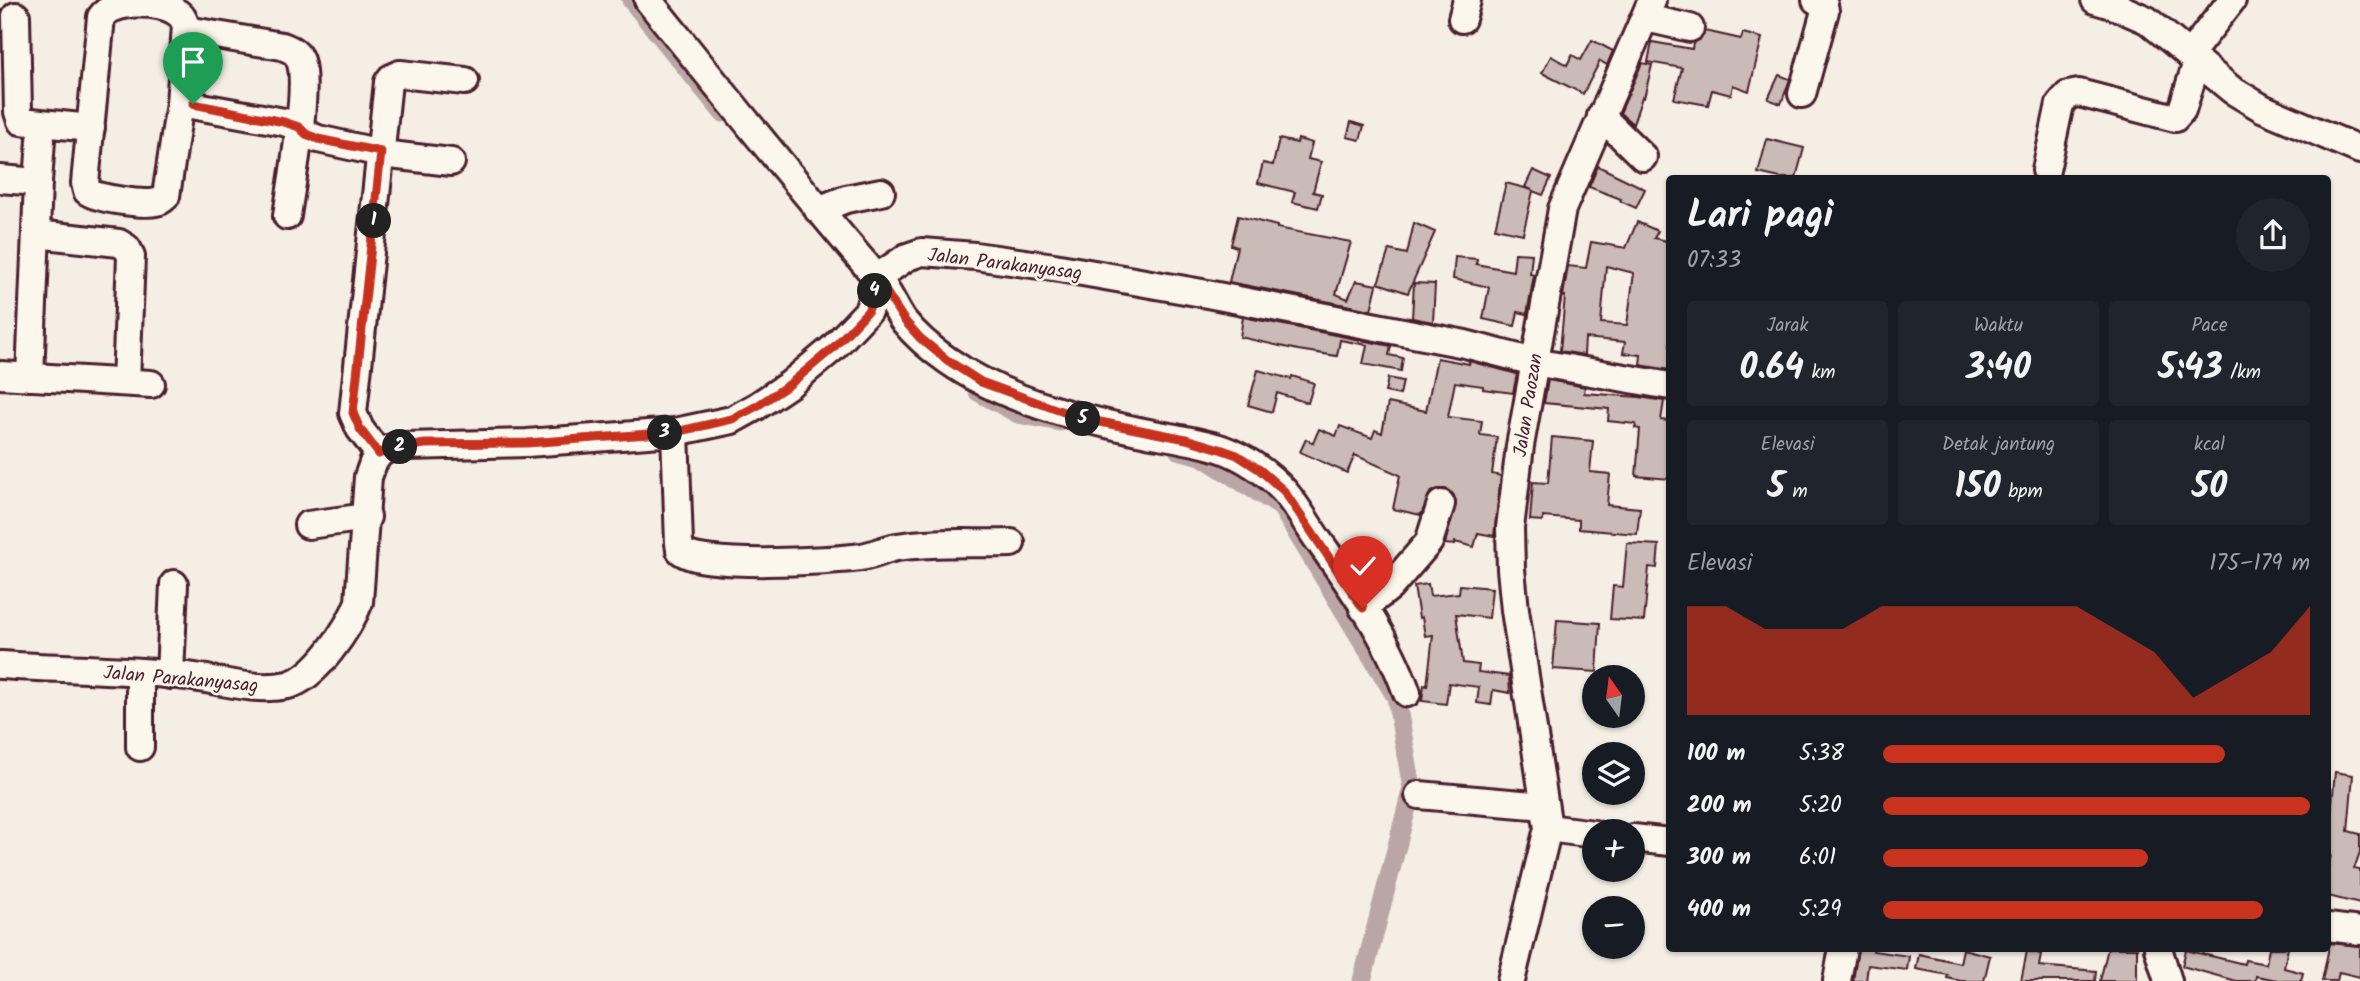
<!DOCTYPE html>
<html lang="id">
<head>
<meta charset="utf-8">
<style>
  :root { --surface:#171b24; --page:#20242c; --text:#f1f3f6; --muted:#9ea1a6; --accent:#c8321e }
  body { margin:0; font-family:Kalam,sans-serif; background:var(--page); color:var(--text); height:100vh; display:flex; flex-direction:column; font-size:26px; white-space:nowrap }
  * { box-sizing:border-box; margin:0 }
  p { font-size:23px; color:var(--muted) }
  .icon { flex:none; width:38px; height:38px; fill:none; stroke:currentColor; stroke-width:2; stroke-linecap:round; stroke-linejoin:round }
  .map { position:relative; flex:1; overflow:hidden }
  .drawer { position:absolute; left:1666px; top:175px; width:665px; height:777px; display:flex; flex-direction:column; background:var(--surface); border-radius:7px; box-shadow:0 2px 5px #0004 }
  .drawer>* { flex:none }
  .needle { width:46px; rotate:346deg }
  .tools { position:absolute; left:1582px; top:665px; display:grid; gap:14px }
  .tools a { display:grid; place-items:center; width:63px; height:63px; border-radius:50%; background:var(--surface); box-shadow:0 2px 5px #0004; font-size:35px }
  .pin { position:absolute; display:grid; place-items:center; width:60px; height:60px; color:#fff; margin:-72px -30px; border-radius:50% 50% 50% 0; rotate:-45deg; box-shadow:0 0 7px #0007 }
  .pin .icon { rotate:45deg }
  .km { position:absolute; width:35px; height:35px; margin:-18px; border-radius:50%; background:#222; color:#fff; font-size:19px; line-height:35px; text-align:center }
  .round { display:grid; place-items:center; flex:none; width:74px; height:74px; border-radius:37px; background:var(--page) }
  .summary { display:flex; align-items:center; justify-content:space-between; height:119px; padding:0 21px }
  h1 { font-size:38px; font-weight:600; line-height:52px }
  .figures { display:grid; grid-template-columns:repeat(3,1fr); gap:10px; height:119px; padding:7px 21px }
  .figures div { display:grid; align-content:center; border-radius:7px; background:var(--page); text-align:center }
  .figures b { font-size:35px; font-weight:600 }
  .figures small { font-size:19px; font-weight:400 }
  .figures p { font-size:19px }
  .chart { height:196px; padding:14px 21px }
  .chart p { display:flex; justify-content:space-between }
  .chart svg { width:100%; height:126px; margin-top:7px; fill:var(--accent); opacity:.7 }
  ul { padding:0 21px; list-style:none; font-size:23px }
  li { display:grid; grid-template-columns:112px 84px 1fr; align-items:center; height:52px }
  li i { height:18px; border-radius:9px; background:var(--accent) }
  .map>svg:first-child { display:block }
  .lines { fill:none; stroke-linecap:round; stroke-linejoin:round }
  .canal { stroke:#baa7a5; stroke-width:19 }
  .building { fill:#cabbb6; stroke:#4a1f2b; stroke-width:2; fill-rule:evenodd }
  .minor-casing { stroke:#4a1f2b; stroke-width:32 }
  .minor { stroke:#fbf7ec; stroke-width:26 }
  .route-casing { stroke:#fff; stroke-width:14 }
  .route { stroke:#c8321e; stroke-width:9 }
  .labels { text-anchor:middle; stroke-width:5; stroke-linejoin:round; paint-order:stroke }
  .street-label { font-size:19px; fill:#4a1f2b; stroke:#fbf7ec }
</style>
</head>
<body>
<div class="map">
<svg width="2360" height="981" viewBox="0 0 2360 981">
  <rect width="100%" height="100%" fill="#f4eee4"/>
  <filter id="ink" filterUnits="userSpaceOnUse"><feTurbulence type="fractalNoise" baseFrequency=".0143" numOctaves="2"/><feDisplacementMap in="SourceGraphic" scale="14" xChannelSelector="R" yChannelSelector="G"/><feConvolveMatrix kernelMatrix="1 2 1 2 8 2 1 2 1" color-interpolation-filters="sRGB"/></filter>
  <g filter="url(#ink)">
    <g class="lines">
      <g class="canal">
        <polyline points="631,0 723,113"/>
        <polyline points="978,392 1018,414 1060,422"/>
        <polyline points="1178,450 1201,456 1281,507 1396,697 1412,788 1362,981"/>
      </g>
    </g>
    <g class="building">
      <polygon points="1705,31 1741,39 1743,33 1762,38 1749,91 1733,85 1731,95 1712,90 1708,105 1674,99 1682,68 1648,62 1652,42 1692,49 1693,43 1701,39"/>
      <polygon points="1592,40 1613,51 1607,65 1600,61 1583,94 1542,73 1551,56 1567,65 1572,55 1581,60"/>
      <polygon points="1642,63 1652,65 1644,98 1642,97 1633,124 1620,113"/>
      <polygon points="1779,75 1790,79 1781,104 1768,99"/>
      <polygon points="1351,122 1364,126 1360,140 1347,137"/>
      <polygon points="1279,139 1297,143 1298,139 1312,143 1308,159 1321,162 1313,192 1322,194 1318,208 1292,202 1295,192 1258,183 1263,163 1273,165"/>
      <polygon points="1767,139 1804,148 1796,178 1780,178 1758,173"/>
      <polygon points="1598,166 1645,189 1636,208 1620,201 1621,199 1589,187"/>
      <polygon points="1533,170 1551,178 1543,195 1533,191 1523,234 1495,228 1506,183 1532,190 1525,187"/>
      <polygon points="1238,216 1277,226 1277,228 1351,242 1336,294 1348,299 1356,281 1377,285 1371,310 1229,282 1237,247 1231,245"/>
      <path d="M1637,222l21,9 -4,7 16,4v128l-30,-5 1,-10 -18,-2 2,-11 -40,-4 -1,17 -24,-4 5,-55h-2l5,-30 18,2 5,-26 35,6zM1606,266l28,7 -7,52 -26,-2z"/>
      <polygon points="1414,223 1435,232 1408,293 1378,283 1389,250 1407,254"/>
      <polygon points="1515,253 1532,254 1530,274 1534,275 1527,314 1518,312 1515,326 1483,319 1489,287 1453,279 1455,257 1477,259 1476,264 1513,271"/>
      <polygon points="1414,283 1435,284 1433,322 1412,318"/>
      <polygon points="1243,317 1391,346 1389,355 1403,358 1401,371 1363,364 1367,345 1340,340 1337,356 1298,350 1240,337"/>
      <polygon points="1437,358 1469,364 1469,361 1517,374 1513,393 1483,389 1483,386 1455,382 1448,417 1482,421 1480,435 1497,437 1492,474 1501,476 1494,536 1478,533 1474,547 1455,542 1455,545 1445,544 1456,501 1453,494 1446,489 1438,489 1430,493 1421,515 1393,509 1400,475 1355,455 1347,473 1300,452 1306,439 1313,443 1319,429 1336,436 1340,426 1372,438 1375,430 1382,433 1388,403 1426,411"/>
      <polygon points="1258,370 1291,379 1292,376 1314,383 1308,403 1277,393 1272,412 1248,405"/>
      <polygon points="1388,378 1403,381 1400,395 1385,392"/>
      <polygon points="1548,380 1585,387 1584,393 1639,397 1664,401 1661,420 1670,421 1670,479 1636,476 1640,429 1635,428 1636,424 1608,421 1609,409 1544,403"/>
      <polygon points="1552,437 1593,441 1590,472 1610,474 1607,505 1640,508 1637,534 1579,529 1579,520 1543,517 1543,521 1530,520 1533,482 1548,483"/>
      <polygon points="1370,539 1382,549 1374,558 1386,568 1374,579 1352,561"/>
      <polygon points="1627,543 1659,545 1657,568 1649,567 1644,621 1610,619 1613,586 1623,587"/>
      <polygon points="1428,584 1430,596 1459,593 1460,585 1492,588 1489,618 1456,614 1463,663 1479,665 1478,672 1509,676 1510,693 1493,690 1491,705 1477,703 1479,687 1449,683 1446,704 1422,701 1424,685 1427,686 1433,635 1425,636 1422,617 1419,618 1414,586"/>
      <polygon points="1557,620 1600,623 1597,672 1553,669"/>
      <polygon points="2335,772 2353,775 2348,831 2360,834 2360,852 2354,869 2360,870 2360,904 2328,896 2328,868 2331,855 2328,854 2328,846 2332,824 2330,824"/>
      <polygon points="2328,943 2360,946 2360,977 2339,972 2337,981 2322,981 2328,952"/>
      <polygon points="1858,948 1873,948 1873,951 1909,956 1907,970 1868,965 1866,981 1853,981"/>
      <polygon points="2108,948 2137,948 2137,981 2100,981"/>
      <polygon points="2269,948 2288,948 2284,968 2303,973 2301,981 2283,981 2256,976 2255,981 2236,981 2182,966 2186,950 2244,964 2245,960 2266,964"/>
      <polygon points="1963,949 1990,956 1984,981 1961,981 1947,978 1948,975 1916,969 1919,954 1960,963"/>
      <polygon points="2027,951 2041,954 2039,966 2096,971 2095,981 2021,981"/>
    </g>
    <g class="lines">
      <g class="minor-casing">
        <g id="minor">
          <path d="M648,0c76,94 151,188 230,279 10,12 16,28 25,41 12,15 28,29 44,40 55,39 126,57 191,71 28,6 57,9 84,18 22,8 46,24 62,42 13,15 23,33 34,49 34,47 70,98 89,153"/>
          <polyline points="2095,0 2115,6 2147,20 2232,90 2262,108 2360,150"/>
          <polyline points="16,16 18,112 21,121 91,128"/>
          <polyline points="1646,18 1690,28"/>
          <polyline points="1462,19 1467,0"/>
          <path d="M186,30l96,16c8,3 13,5 17,12 12,24 -8,127 -12,158"/>
          <polyline points="2189,55 2232,0"/>
          <polyline points="1802,94 1825,11 1824,5 1816,0"/>
          <path d="M180,103l6,-77c-2,-6 -4,-11 -10,-14 -16,-12 -64,-12 -75,5l-16,166 2,8c10,8 57,14 69,11 6,-1 7,-3 10,-6l14,-93 104,19 16,5 6,7 12,5 72,16 61,7"/>
          <polyline points="1601,116 1643,157"/>
          <polyline points="2046,170 2060,104 2068,95 2079,93 2175,118 2182,110 2197,62"/>
          <polyline points="0,179 38,182 41,140"/>
          <polyline points="818,210 846,199 881,192"/>
          <polyline points="36,234 119,243 127,248 131,256 126,382"/>
          <polyline points="0,375 151,384"/>
          <polyline points="30,377 38,182"/>
          <path d="M675,432l4,111 1,7c15,19 153,11 181,7 13,-2 24,-8 36,-10 37,-6 77,-3 114,-4"/>
          <polyline points="379,454 360,429 353,413 388,82 391,78 400,74 465,81"/>
          <polyline points="308,525 367,517"/>
          <polyline points="1363,608 1390,587 1429,542 1441,504"/>
          <path d="M0,665c62,4 125,4 187,11 33,4 67,16 101,9 28,-7 61,-57 71,-83l9,-125 5,-14 6,-9 8,-5 19,-3 121,-3 148,-11 57,-12 25,-14 33,-22 43,-36 35,-37 11,-30 9,-11 19,-13 15,-5 53,4 79,11 148,26 263,51 69,18 136,24"/>
          <polyline points="170,675 174,584"/>
          <polyline points="140,747 140,673"/>
          <polyline points="1419,795 1544,806"/>
          <polyline points="1548,828 1594,834"/>
          <polyline points="1633,838 1670,842"/>
          <polyline points="2328,927 2360,931"/>
          <polyline points="2158,948 2168,981"/>
          <polyline points="1511,981 1548,828 1515,610 1511,569 1510,528 1520,446 1562,209 1652,0"/>
          <polyline points="1837,981 1843,948"/>
        </g>
      </g>
      <use href="#minor" class="minor"/>
    </g>
  </g>
  <g class="lines" filter="url(#ink)">
    <g class="route-casing">
      <polyline id="route" points="193,104 284,122 299,127 306,134 318,139 381,152 353,413 360,429 379,454 387,450 425,444 527,443 676,432 732,419 757,406 790,384 833,348 868,311 879,281 904,320 920,338 947,360 981,382 1080,418 1186,439 1220,449 1237,455 1260,470 1284,491 1363,608"/>
    </g>
    <use href="#route" class="route"/>
  </g>
  <g class="labels">
    <g class="street-label">
      <text transform="translate(1005 263) rotate(7)" y="7">Jalan Parakanyasag</text>
      <text transform="translate(1527 405) rotate(-81)" y="7">Jalan Paozan</text>
      <text transform="translate(181 678) rotate(5)" y="7">Jalan Parakanyasag</text>
    </g>
  </g>
</svg>
<div class="tools">
<a><svg class="needle" viewBox="-14 -14 28 28"><path d="M0-13l5 13h-10z" fill="#e53935"/><path d="M0 13l5-13h-10z" fill="#9ea1a6"/></svg></a>
<a><svg class="icon" aria-label="layers" viewBox="0 0 24 24"><path d="M12 4l9 5-9 5-9-5zM3 14l9 5 9-5"/></svg></a>
<a>+</a>
<a>−</a>
</div>
<div class="pin" style="left:193px;top:104px;background:#1e9e55"><svg class="icon" aria-label="arrive" viewBox="0 0 24 24"><path d="M6 21V4h12l-3 4 3 4H6"/></svg></div>
<div class="pin" style="left:1363px;top:608px;background:#d93025"><svg class="icon" aria-label="check" viewBox="0 0 24 24"><path d="M5 12l5 5 9-10"/></svg></div>
<b class="km" style="left:374px;top:221px">1</b>
<b class="km" style="left:400px;top:447px">2</b>
<b class="km" style="left:665px;top:433px">3</b>
<b class="km" style="left:875px;top:291px">4</b>
<b class="km" style="left:1083px;top:419px">5</b>
<section class="drawer">
<div class="summary"><div><h1>Lari pagi</h1><p>07:33</p></div><a class="round"><svg class="icon" aria-label="share" viewBox="0 0 24 24"><path d="M12 15V3M7 8l5-5 5 5M5 13v7h14v-7"/></svg></a></div>
<div class="figures">
<div><p>Jarak</p><b>0.64<small> km</small></b></div>
<div><p>Waktu</p><b>3:40</b></div>
<div><p>Pace</p><b>5:43<small> /km</small></b></div>
</div>
<div class="figures">
<div><p>Elevasi</p><b>5<small> m</small></b></div>
<div><p>Detak jantung</p><b>150<small> bpm</small></b></div>
<div><p>kcal</p><b>50</b></div>
</div>
<div class="chart"><p><span>Elevasi</span>175–179 m</p>
<svg viewBox="0 0 160 44" preserveAspectRatio="none"><path d="M0 44V6L10 6L20 14L30 14L40 14L50 6L60 6L70 6L80 6L90 6L100 6L110 14L120 22L130 38L140 30L150 22L160 6V44z"/></svg>
</div>
<ul>
<li><b>100 m</b>5:38<i style="width:80%"></i></li>
<li><b>200 m</b>5:20<i style="width:100%"></i></li>
<li><b>300 m</b>6:01<i style="width:62%"></i></li>
<li><b>400 m</b>5:29<i style="width:89%"></i></li>
</ul>
</section>
</div>
</body>
</html>
